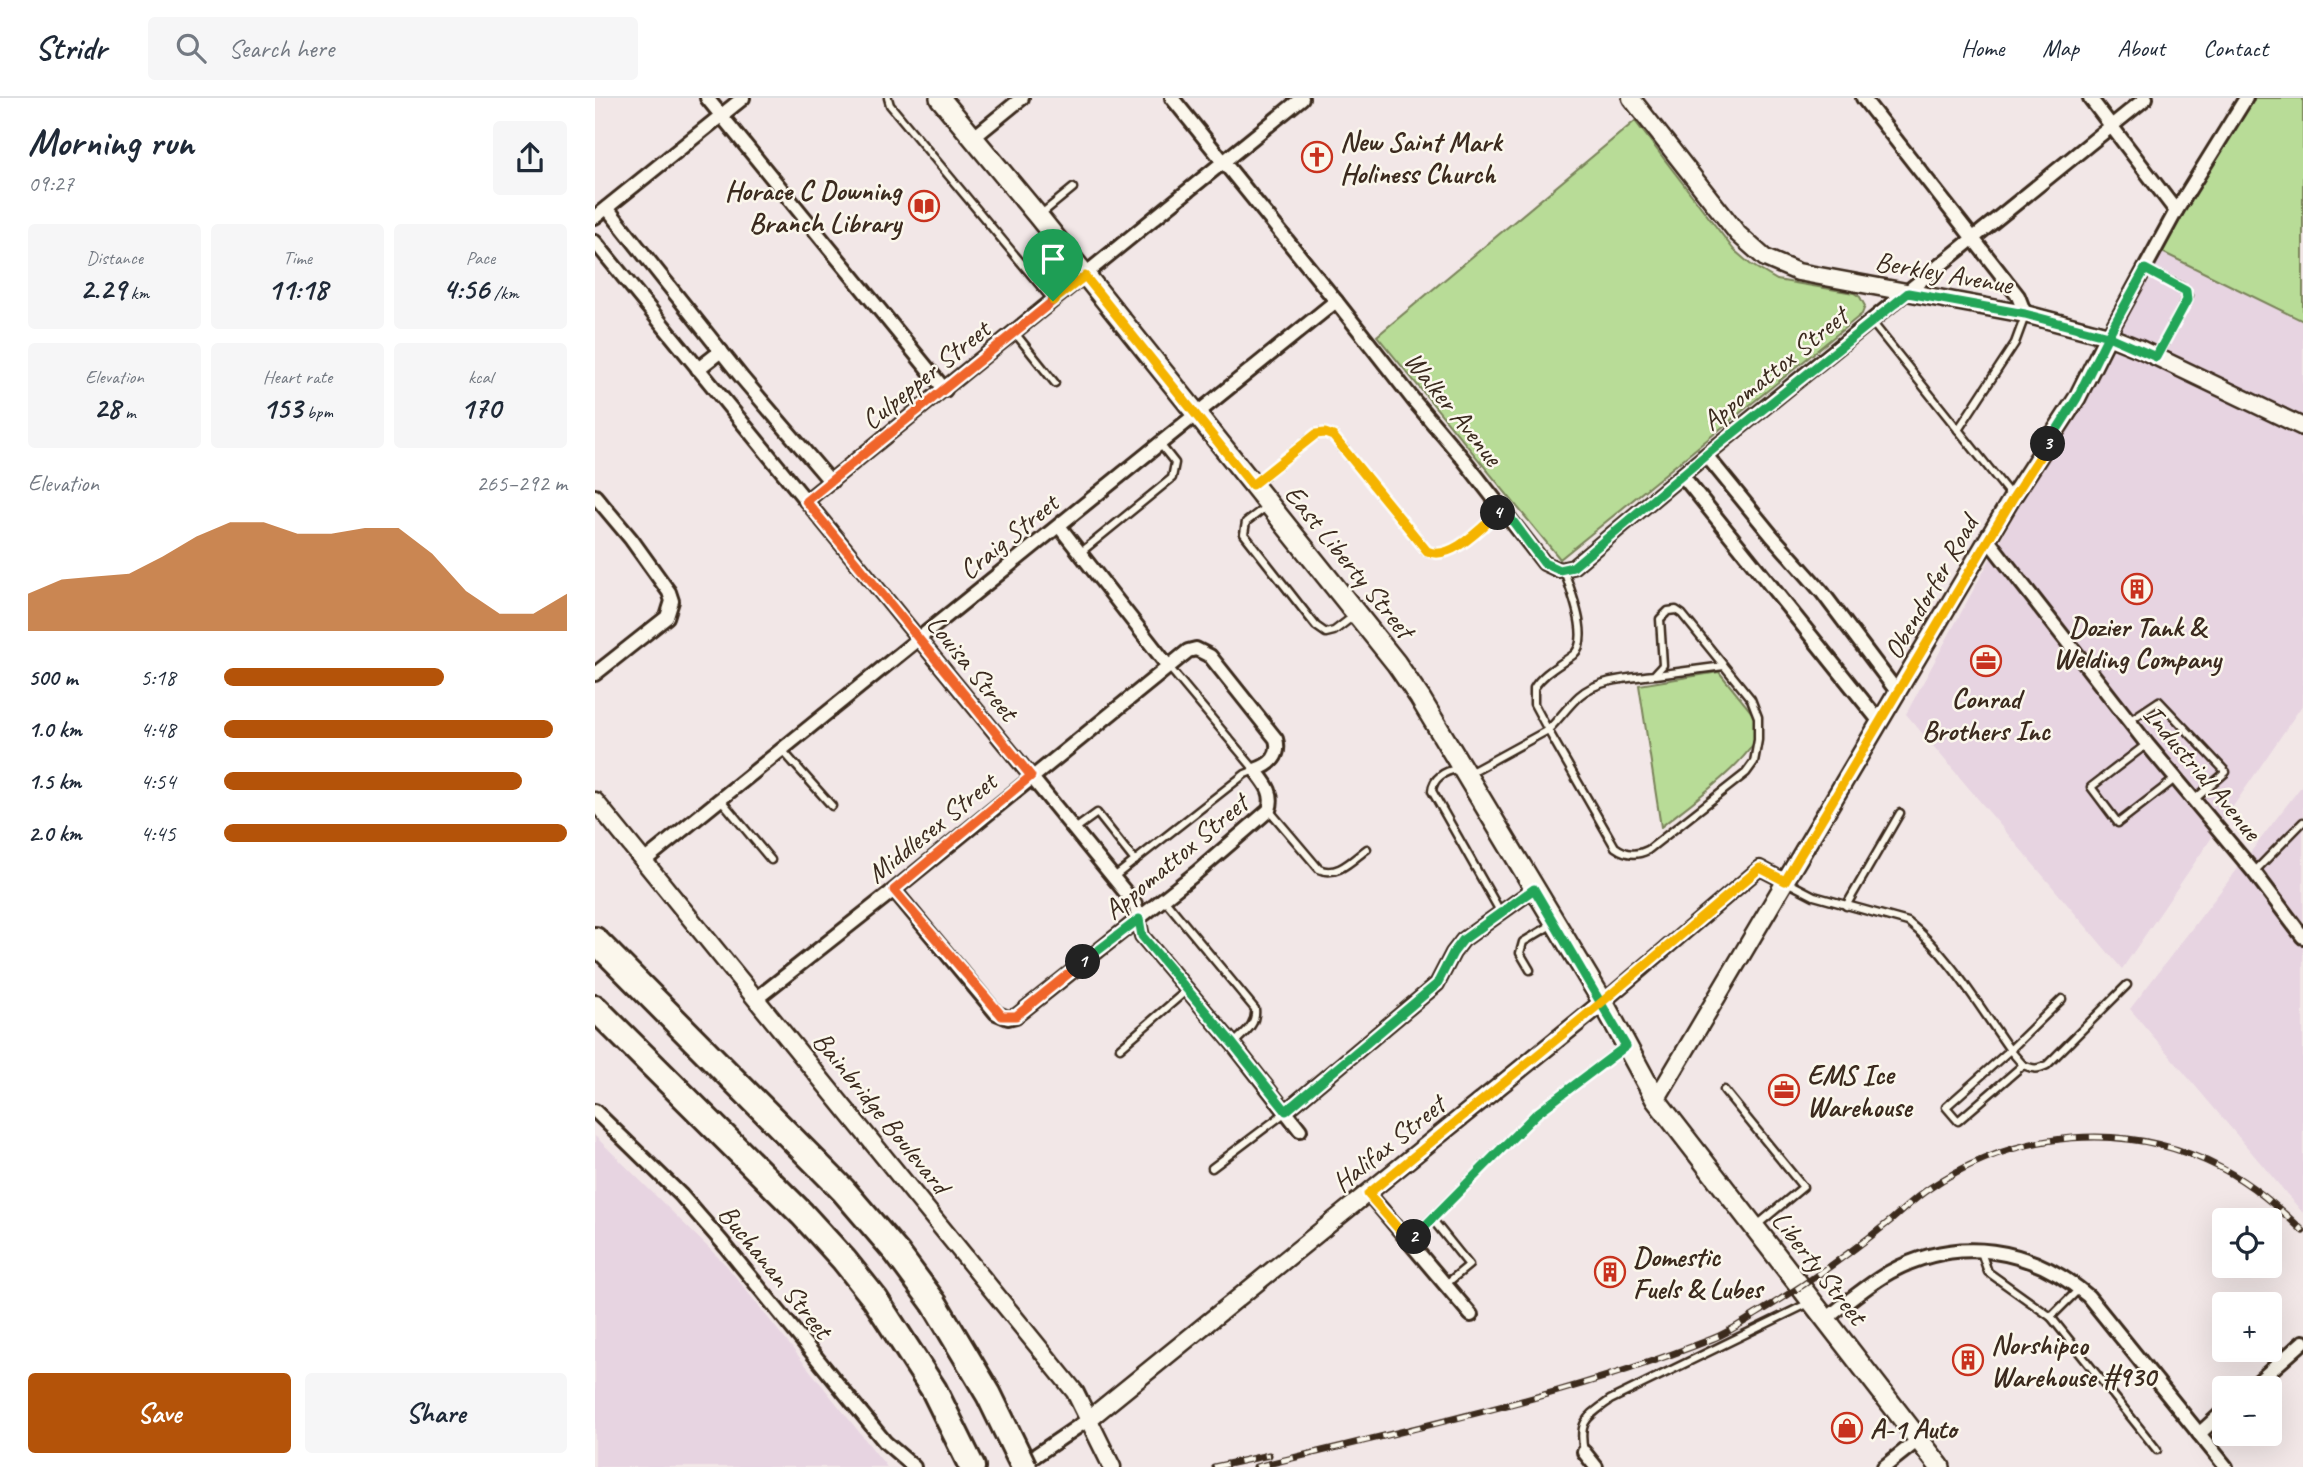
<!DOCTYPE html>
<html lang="en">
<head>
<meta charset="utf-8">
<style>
  :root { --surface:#fff; --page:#f6f6f7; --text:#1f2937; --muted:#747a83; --line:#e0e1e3; --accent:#b45309 }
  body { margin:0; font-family:Caveat,sans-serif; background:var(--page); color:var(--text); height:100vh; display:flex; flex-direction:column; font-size:26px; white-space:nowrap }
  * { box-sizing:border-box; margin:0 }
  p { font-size:23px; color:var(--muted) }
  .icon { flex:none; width:38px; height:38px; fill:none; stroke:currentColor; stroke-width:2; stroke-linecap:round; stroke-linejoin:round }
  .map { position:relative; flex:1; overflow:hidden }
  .details { display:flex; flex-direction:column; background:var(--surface); width:595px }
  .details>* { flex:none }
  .controls { position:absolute; left:1617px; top:1110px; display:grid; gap:14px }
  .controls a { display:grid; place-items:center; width:70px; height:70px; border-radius:7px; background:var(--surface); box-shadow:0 7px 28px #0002; font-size:35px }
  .pin { position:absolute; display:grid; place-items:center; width:60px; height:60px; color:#fff; margin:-72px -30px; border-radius:50% 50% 50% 0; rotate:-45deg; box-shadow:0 0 7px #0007 }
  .pin .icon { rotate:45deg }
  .km { position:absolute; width:35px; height:35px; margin:-18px; border-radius:50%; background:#222; color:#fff; font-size:19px; line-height:35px; text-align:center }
  .round { display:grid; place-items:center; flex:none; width:74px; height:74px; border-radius:7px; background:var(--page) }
  .head { display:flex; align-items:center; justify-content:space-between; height:119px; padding:0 28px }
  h1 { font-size:38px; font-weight:600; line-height:52px }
  .stats { display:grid; grid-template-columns:repeat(3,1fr); gap:10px; height:119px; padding:7px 28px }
  .stats div { display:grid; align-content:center; border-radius:7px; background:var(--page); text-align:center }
  .stats b { font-size:30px; font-weight:600 }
  .stats small { font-size:19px; font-weight:400 }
  .stats p { font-size:19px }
  .chart { height:196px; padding:14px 28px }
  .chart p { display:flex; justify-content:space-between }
  .chart svg { width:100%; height:126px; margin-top:7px; fill:var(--accent); opacity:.7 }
  .primary-button { display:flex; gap:14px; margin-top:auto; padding:14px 28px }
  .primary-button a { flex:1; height:80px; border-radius:7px; background:var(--accent); color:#fff; font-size:28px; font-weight:600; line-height:80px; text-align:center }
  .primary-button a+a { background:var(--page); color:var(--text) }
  ul { padding:0 28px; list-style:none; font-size:23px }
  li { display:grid; grid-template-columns:112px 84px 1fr; align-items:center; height:52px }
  li i { height:18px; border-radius:9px; background:var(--accent) }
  header { display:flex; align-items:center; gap:42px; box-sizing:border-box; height:98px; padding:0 35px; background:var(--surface); border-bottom:2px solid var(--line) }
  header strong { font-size:33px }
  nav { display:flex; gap:38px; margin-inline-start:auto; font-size:24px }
  .search { width:490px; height:63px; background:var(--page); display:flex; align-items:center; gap:18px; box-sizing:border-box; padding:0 24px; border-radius:7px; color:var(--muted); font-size:26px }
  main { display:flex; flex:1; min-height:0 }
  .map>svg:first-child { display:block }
  .built { fill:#e7d4e1 }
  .green { fill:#b8dc97; stroke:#7a835a; stroke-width:2 }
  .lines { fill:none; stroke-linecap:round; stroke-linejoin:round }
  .service-casing { stroke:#3b2a1e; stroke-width:11 }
  .minor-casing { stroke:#3b2a1e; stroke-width:18 }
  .tertiary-casing { stroke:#3b2a1e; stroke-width:21 }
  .secondary-casing { stroke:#3b2a1e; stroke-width:24 }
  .motorway-casing { stroke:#3b2a1e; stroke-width:30 }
  .service { stroke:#fbf7ec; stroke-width:6 }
  .minor { stroke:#fbf7ec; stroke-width:12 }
  .tertiary { stroke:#fbf7ec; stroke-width:16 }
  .secondary { stroke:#fbf7ec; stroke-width:19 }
  .motorway { stroke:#fbf7ec; stroke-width:24 }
  .rail-casing { stroke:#3b2a1e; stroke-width:7 }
  .rail { stroke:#fbf7ec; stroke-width:4.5; stroke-dasharray:13; stroke-linecap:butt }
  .motorway-bridge-casing { stroke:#3b2a1e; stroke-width:30; stroke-linecap:butt }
  .motorway-bridge { stroke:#fbf7ec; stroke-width:24 }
  .split-1-casing { stroke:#fff; stroke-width:14 }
  .split-2-casing { stroke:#fff; stroke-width:14 }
  .split-3-casing { stroke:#fff; stroke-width:14 }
  .split-4-casing { stroke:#fff; stroke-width:14 }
  .split-5-casing { stroke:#fff; stroke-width:14 }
  .split-1 { stroke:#f0652b; stroke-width:9 }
  .split-2 { stroke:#22a559; stroke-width:9 }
  .split-3 { stroke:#f5b400; stroke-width:9 }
  .split-4 { stroke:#22a559; stroke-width:9 }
  .split-5 { stroke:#f5b400; stroke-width:9 }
  .labels { text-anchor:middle; stroke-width:5; stroke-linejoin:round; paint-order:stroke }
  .poi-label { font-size:28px; font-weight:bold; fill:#3b2a1e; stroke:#fbf7ec; text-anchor:start }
  .street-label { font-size:28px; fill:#3b2a1e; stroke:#fbf7ec }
</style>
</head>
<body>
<header>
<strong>Stridr</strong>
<div class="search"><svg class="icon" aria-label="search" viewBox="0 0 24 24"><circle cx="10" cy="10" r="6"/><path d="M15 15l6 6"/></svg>Search here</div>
<nav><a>Home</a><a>Map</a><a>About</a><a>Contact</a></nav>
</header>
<main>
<section class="details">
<div class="head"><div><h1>Morning run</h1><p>09:27</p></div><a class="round"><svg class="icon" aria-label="share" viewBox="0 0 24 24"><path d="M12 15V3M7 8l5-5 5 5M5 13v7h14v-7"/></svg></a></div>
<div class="stats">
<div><p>Distance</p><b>2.29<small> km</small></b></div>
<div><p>Time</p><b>11:18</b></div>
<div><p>Pace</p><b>4:56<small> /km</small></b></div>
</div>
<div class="stats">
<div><p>Elevation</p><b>28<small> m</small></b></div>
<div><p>Heart rate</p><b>153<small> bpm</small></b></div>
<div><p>kcal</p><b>170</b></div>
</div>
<div class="chart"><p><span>Elevation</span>265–292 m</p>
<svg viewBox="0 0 160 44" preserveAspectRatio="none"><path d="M0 44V31L10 26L20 25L30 24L40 18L50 11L60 6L70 6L80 10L90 10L100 8L110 8L120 17L130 30L140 38L150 38L160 31V44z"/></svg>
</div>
<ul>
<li><b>500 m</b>5:18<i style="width:64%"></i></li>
<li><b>1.0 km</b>4:48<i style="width:96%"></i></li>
<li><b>1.5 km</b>4:54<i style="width:87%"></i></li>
<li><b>2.0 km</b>4:45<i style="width:100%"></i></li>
</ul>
<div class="primary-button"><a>Save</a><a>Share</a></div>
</section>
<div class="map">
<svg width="1708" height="1369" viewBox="0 0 1708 1369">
  <rect width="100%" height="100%" fill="#f2e7e7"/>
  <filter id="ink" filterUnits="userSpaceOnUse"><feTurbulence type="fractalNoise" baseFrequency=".0143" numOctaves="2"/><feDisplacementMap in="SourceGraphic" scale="14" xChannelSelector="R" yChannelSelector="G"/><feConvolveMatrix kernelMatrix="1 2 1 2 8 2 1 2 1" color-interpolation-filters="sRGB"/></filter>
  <g filter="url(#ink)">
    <g class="built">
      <polygon points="1563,152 1708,223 1708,606 1527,871 1311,616"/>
      <polygon points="1708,686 1708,1115 1535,911"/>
      <polygon points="0,1038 131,1167 292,1369 0,1369"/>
    </g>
    <g class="green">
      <polygon points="1656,0 1708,0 1708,223 1563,152"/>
      <polygon points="1040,23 1139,152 1155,166 1182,182 1259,195 1265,199 1270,208 1267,216 965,461 782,238"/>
      <path d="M1124,574l42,52c-1,32 -75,82 -100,103l-22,-142z"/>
    </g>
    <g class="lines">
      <g class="service-casing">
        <g id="service">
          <polyline points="293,0 295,7 458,203"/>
          <polyline points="445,117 478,90"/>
          <polyline points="1550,171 1586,189 1593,198 1562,258"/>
          <polyline points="1276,223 1417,399"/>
          <polyline points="420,235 460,285"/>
          <polyline points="1363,332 1420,245 1430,218"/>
          <path d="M659,386l62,-50 9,-1 8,3 94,115c23,12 59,-28 76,-43"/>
          <polyline points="672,408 651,424 649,436 721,528 731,535 739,533 760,517"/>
          <polyline points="485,455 577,380 580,365 565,346"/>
          <polyline points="1061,577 1129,568"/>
          <polyline points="1534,623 1564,603 1631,674 1599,702"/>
          <polyline points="1552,646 1496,689 1523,725 1580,681"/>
          <polyline points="188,653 237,708"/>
          <path d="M862,671c-12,2 -24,9 -25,22l69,122"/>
          <path d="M873,673l7,-1 73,-40 67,117c11,8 21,9 33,3l98,-77 8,-11 4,-22v-23l-7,-18 -69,-85 -6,-4 -8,1 -8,8 3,46 -9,10c-24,3 -56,4 -75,21 -11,10 -20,23 -31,34l-14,-26v-16c9,-15 26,-23 39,-33 19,-15 -3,-65 -9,-85"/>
          <polyline points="126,702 176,762"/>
          <path d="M674,712l50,59c18,9 34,-10 48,-20"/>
          <polyline points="480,731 502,715 540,763"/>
          <polyline points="1659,774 1708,724"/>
          <polyline points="519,779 650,676 660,672 573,568"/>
          <path d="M1192,784l27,14 94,26c41,32 72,86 102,128l13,15 -65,56 -12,-14 64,-57 52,-51"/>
          <path d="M569,801l91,110c2,16 -11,24 -22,35"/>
          <polyline points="1251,808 1305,715"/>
          <polyline points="935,872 925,855 928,844 958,826"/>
          <polyline points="525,950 592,892"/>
          <path d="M1428,967c10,4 14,5 24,0l80,-80"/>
          <polyline points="1129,992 1208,1089 1161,1128"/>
          <polyline points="617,1070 691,1014"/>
          <polyline points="837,1121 874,1167 851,1186"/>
          <polyline points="814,1143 941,1016 1030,948"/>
          <polyline points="1386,1154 1393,1174 1456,1219"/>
          <polyline points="1484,1191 1456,1219 1562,1352"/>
          <path d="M989,1354c-6,-31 2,-34 26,-52l201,-98"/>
        </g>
      </g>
      <g class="minor-casing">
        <g id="minor">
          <polyline points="112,0 350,292"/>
          <polyline points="577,0 741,203 820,304 869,362 949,465 964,472 978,469 1111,357 1551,0"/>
          <polyline points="1268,0 1423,198 1430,216"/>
          <polyline points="1495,0 1581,113"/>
          <polyline points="378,40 427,0"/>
          <polyline points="12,110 148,281 236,384"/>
          <polyline points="0,119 148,0"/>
          <polyline points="0,144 540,806 547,838 638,946 705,1032"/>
          <polyline points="1513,238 1581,113 1651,0"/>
          <polyline points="103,271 126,253"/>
          <polyline points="1111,357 1177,438 1227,494 1303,595"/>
          <polyline points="1087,377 1285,624"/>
          <polyline points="0,398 36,441 74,494 77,503 72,519 0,576"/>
          <polyline points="211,403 707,0"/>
          <polyline points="464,428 573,568"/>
          <polyline points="1393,442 1552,646 1659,774 1708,839"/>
          <polyline points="49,763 741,203"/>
          <path d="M161,901l138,-109 294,-239 8,-2 14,7 66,83c5,17 -6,26 -21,31 10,13 20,23 14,40l-73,63 -180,143 -8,2 -12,-5 -102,-123"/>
          <polyline points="1008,904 1165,770 1190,783"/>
          <polyline points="0,1013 86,1097 127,1144 290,1344 319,1369"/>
          <polyline points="691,1013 842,886 858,855 868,842 939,791"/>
          <polyline points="773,1095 876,1217"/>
          <path d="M1230,1222c21,-17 42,-35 65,-48 68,-37 140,-25 198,24l138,171"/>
          <polyline points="1656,1290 1708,1244"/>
          <polyline points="1604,1336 1629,1313"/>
          <polyline points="989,1354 1001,1369"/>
          <polyline points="425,1368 494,1321"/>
          <polyline points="1289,1369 1323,1342"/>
        </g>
      </g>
      <g class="tertiary-casing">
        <g id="tertiary">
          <polyline points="1036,0 1143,136 1170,160 1203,174 1430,216 1513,238 1545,251 1708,329"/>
          <polyline points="0,703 480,1294 517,1369"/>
          <polyline points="1061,1002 1417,400 1482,300 1513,238"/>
          <polyline points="494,1321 1008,904"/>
        </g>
      </g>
      <g class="secondary-casing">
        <polyline id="secondary" points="345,0 443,118 801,565 825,600 1008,904 1061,1002 1345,1369"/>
      </g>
      <g class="motorway-casing">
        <g id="motorway">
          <polyline points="0,842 248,1092 302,1155 339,1205"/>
          <polyline points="0,910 207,1116 249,1162 280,1201 339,1292 377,1369"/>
        </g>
      </g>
      <use href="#service" class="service"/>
      <use href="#minor" class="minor"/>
      <use href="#tertiary" class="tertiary"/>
      <use href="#secondary" class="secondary"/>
      <use href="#motorway" class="motorway"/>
      <g class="rail-casing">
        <g id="rail">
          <polyline points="619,1369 674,1357"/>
          <path d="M661,1369c153,-38 310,-70 456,-128 16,-6 31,-17 46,-26 46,-27 90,-58 132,-92 13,-11 26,-24 40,-33 86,-58 197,-69 291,-20 31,16 57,39 82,63"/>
        </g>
      </g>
      <use href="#rail" class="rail"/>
      <g class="motorway-bridge-casing">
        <polyline id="motorway-bridge" points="339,1205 394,1297 429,1369"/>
      </g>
      <use href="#motorway-bridge" class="motorway-bridge"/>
    </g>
  </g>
  <g class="lines" filter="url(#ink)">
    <g class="split-1-casing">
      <polyline id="split-1" points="458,203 211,403 436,678 299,792 407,918 421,918 488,864"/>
    </g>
    <g class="split-2-casing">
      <polyline id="split-2" points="488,864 544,821 547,838 638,946 691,1013 842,886 858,855 868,842 939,791 1031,948 941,1016 819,1139"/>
    </g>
    <g class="split-3-casing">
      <polyline id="split-3" points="819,1139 814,1143 773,1096 1007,904 1165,770 1190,783 1418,400 1453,346"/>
    </g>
    <g class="split-4-casing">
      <polyline id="split-4" points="903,415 908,410 949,465 964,472 978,469 1111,357 1313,195 1430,216 1513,238 1550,171 1591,193 1592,202 1561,259 1513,238 1482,300 1453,346"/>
    </g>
    <g class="split-5-casing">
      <path id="split-5" d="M458,203l32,-25 167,209 64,-51 9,-1 8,3 94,115c23,11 54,-23 71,-38"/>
    </g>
    <use href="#split-1" class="split-1"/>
    <use href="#split-2" class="split-2"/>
    <use href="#split-3" class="split-3"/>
    <use href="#split-4" class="split-4"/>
    <use href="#split-5" class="split-5"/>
  </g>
  <defs>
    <g id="church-ring" transform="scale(1.575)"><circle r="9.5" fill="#fbf7ec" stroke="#c8321e" stroke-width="1.5"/><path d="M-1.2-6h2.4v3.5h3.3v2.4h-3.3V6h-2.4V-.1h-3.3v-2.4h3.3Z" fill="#c8321e"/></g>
    <g id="library-ring" transform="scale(1.575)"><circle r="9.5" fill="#fbf7ec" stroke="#c8321e" stroke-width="1.5"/><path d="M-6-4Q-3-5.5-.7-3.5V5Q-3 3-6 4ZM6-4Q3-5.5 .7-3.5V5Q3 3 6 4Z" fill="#c8321e"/></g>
    <g id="building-ring" transform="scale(1.575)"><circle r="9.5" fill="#fbf7ec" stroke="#c8321e" stroke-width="1.5"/><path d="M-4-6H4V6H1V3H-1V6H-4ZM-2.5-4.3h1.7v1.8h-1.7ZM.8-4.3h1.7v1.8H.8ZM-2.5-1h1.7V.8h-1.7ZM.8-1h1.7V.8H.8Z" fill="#c8321e"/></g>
    <g id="office-ring" transform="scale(1.575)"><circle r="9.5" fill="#fbf7ec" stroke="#c8321e" stroke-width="1.5"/><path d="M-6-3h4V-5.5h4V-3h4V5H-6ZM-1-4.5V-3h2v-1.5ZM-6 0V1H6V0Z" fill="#c8321e"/></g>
    <g id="shop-ring" transform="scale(1.575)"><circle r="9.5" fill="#fbf7ec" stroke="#c8321e" stroke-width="1.5"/><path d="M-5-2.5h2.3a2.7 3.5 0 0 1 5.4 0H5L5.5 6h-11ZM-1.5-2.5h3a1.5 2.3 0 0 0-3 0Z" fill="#c8321e"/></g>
  </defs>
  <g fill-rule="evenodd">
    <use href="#church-ring" x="722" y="59"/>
    <use href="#library-ring" x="329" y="108"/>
    <use href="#building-ring" x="1542" y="491"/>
    <use href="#office-ring" x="1391" y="563"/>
    <use href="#office-ring" x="1189" y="992"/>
    <use href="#building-ring" x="1015" y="1174"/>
    <use href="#building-ring" x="1373" y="1262"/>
    <use href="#shop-ring" x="1252" y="1330"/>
  </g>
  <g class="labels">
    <g class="poi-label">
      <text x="745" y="53">New Saint Mark<tspan x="745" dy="32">Holiness Church</tspan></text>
      <text x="306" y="102" text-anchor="end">Horace C Downing<tspan x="306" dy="32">Branch Library</tspan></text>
      <text x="1542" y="538" text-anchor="middle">Dozier Tank &amp;<tspan x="1542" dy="32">Welding Company</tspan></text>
      <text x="1391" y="610" text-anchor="middle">Conrad<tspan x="1391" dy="32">Brothers Inc</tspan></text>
      <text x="1212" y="986">EMS Ice<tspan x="1212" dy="32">Warehouse</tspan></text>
      <text x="1038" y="1168">Domestic<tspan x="1038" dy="32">Fuels &amp; Lubes</tspan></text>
      <text x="1396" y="1256">Norshipco<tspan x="1396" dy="32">Warehouse #930</tspan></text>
      <text x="1275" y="1340">A-1 Auto</text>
    </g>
    <g class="street-label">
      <text transform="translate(1349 174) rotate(10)" y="10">Berkley Avenue</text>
      <text transform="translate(1179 270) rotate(-39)" y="10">Appomattox Street</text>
      <text transform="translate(330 276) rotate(-39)" y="10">Culpepper Street</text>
      <text transform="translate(859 310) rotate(51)" y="10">Walker Avenue</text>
      <text transform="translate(413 438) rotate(-39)" y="10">Craig Street</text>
      <text transform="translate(755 463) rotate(51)" y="10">East Liberty Street</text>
      <text transform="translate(1335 489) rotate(-60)" y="10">Obendorfer Road</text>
      <text transform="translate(378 569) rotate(51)" y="10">Louisa Street</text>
      <text transform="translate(1608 674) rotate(50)" y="10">Industrial Avenue</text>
      <text transform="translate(336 729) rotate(-39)" y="10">Middlesex Street</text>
      <text transform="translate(580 758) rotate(-40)" y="10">Appomattox Street</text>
      <text transform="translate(287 1014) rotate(51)" y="10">Bainbridge Boulevard</text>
      <text transform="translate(793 1045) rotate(-39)" y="10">Halifax Street</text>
      <text transform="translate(1225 1169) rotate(52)" y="10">Liberty Street</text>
      <text transform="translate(181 1173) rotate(51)" y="10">Buchanan Street</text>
    </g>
  </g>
</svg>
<div class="controls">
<a><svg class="icon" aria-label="locate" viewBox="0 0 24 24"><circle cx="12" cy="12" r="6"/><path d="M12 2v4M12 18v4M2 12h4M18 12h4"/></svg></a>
<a>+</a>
<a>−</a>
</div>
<div class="pin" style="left:458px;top:203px;background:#1e9e55"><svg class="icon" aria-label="arrive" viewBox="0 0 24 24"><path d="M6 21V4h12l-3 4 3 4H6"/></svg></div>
<b class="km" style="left:488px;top:864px">1</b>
<b class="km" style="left:819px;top:1139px">2</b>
<b class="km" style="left:1453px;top:346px">3</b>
<b class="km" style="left:903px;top:415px">4</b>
</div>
</main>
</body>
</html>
